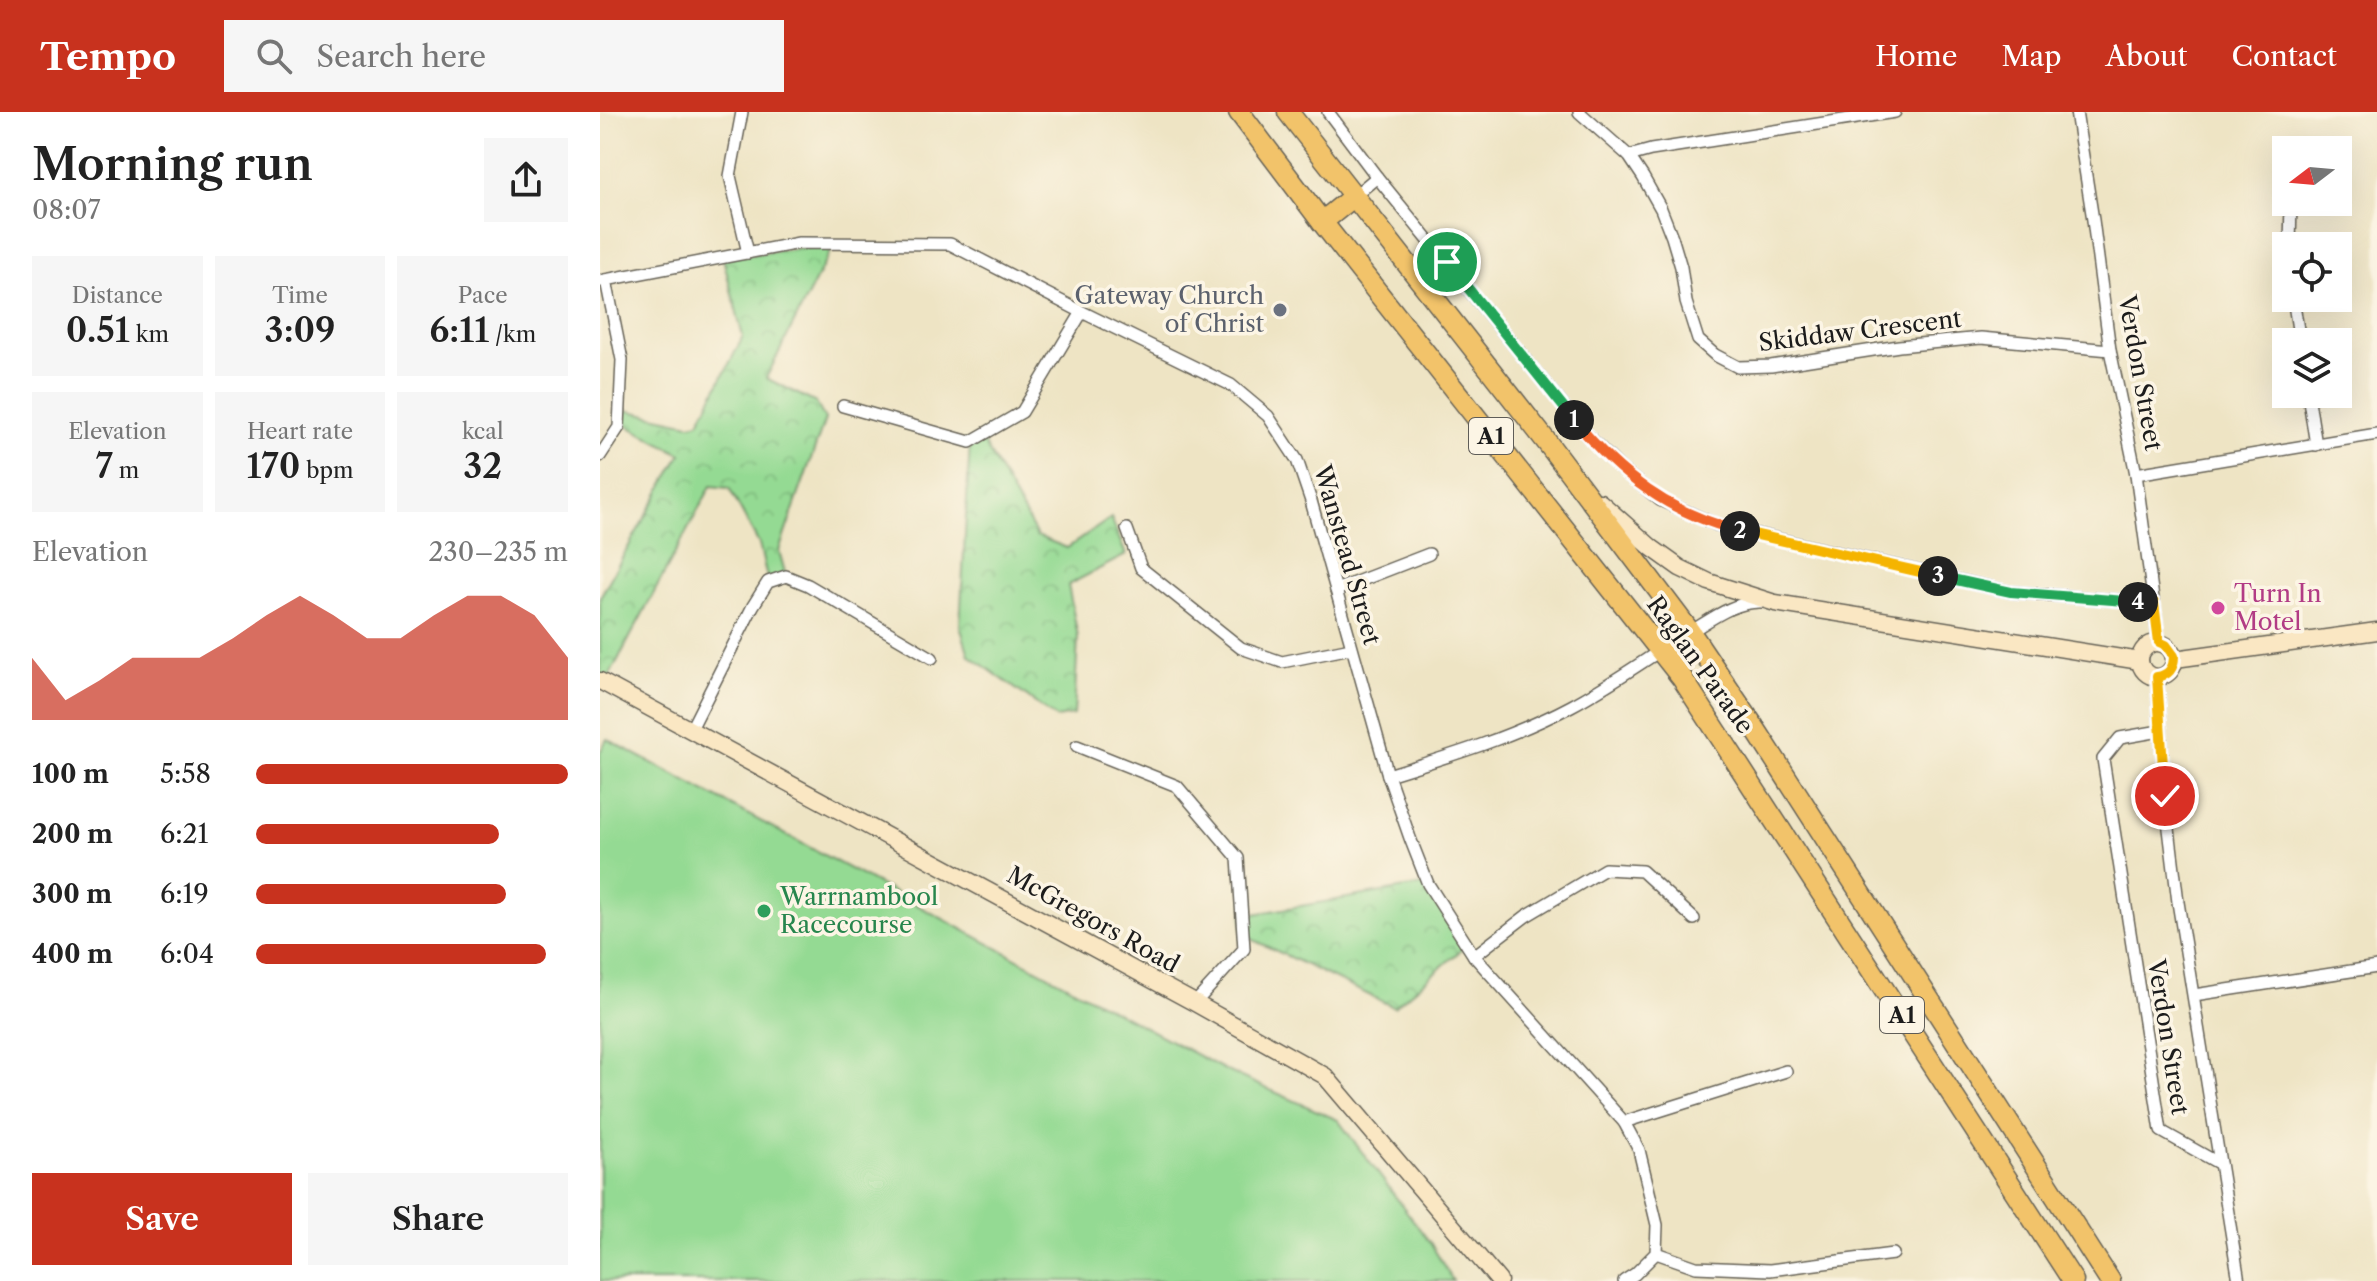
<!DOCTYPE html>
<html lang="en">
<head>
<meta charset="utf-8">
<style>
  :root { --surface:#fff; --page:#f6f6f6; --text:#222; --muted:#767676; --accent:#c8321e }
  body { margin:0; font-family:"Libre Caslon Text",serif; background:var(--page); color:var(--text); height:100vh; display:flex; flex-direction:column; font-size:30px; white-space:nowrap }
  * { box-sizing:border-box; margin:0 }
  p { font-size:26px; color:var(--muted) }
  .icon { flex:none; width:44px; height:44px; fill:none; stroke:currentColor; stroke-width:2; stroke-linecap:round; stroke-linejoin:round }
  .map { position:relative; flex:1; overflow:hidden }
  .side { display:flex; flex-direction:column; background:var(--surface); width:600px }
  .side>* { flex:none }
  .needle { width:52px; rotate:254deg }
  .fabs { position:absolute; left:1672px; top:24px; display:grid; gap:16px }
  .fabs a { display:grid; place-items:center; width:80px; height:80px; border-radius:0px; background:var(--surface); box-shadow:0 8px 32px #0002; font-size:40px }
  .pin { position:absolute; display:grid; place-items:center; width:68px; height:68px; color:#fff; margin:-34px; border:4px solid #fff; border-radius:50%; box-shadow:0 2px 8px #0007 }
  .km { position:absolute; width:40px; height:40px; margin:-20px; border-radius:50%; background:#222; color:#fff; font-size:22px; line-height:40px; text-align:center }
  .round { display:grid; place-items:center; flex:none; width:84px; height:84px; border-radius:0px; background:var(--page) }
  .summary { display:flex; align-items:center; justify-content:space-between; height:136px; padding:0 32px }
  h1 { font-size:44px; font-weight:600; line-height:60px }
  .metrics { display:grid; grid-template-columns:repeat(3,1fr); gap:12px; height:136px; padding:8px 32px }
  .metrics div { display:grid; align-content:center; border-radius:0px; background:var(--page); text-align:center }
  .metrics b { font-size:34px; font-weight:600 }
  .metrics small { font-size:22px; font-weight:400 }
  .metrics p { font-size:22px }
  .chart { height:224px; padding:16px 32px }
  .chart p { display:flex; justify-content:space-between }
  .chart svg { width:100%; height:144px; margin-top:8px; fill:var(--accent); opacity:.7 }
  .cta { display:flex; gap:16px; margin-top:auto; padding:16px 32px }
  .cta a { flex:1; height:92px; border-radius:0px; background:var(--accent); color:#fff; font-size:32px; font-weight:600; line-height:92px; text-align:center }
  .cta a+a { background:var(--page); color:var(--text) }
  ul { padding:0 32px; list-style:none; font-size:26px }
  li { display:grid; grid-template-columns:128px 96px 1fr; align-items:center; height:60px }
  li i { height:20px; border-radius:10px; background:var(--accent) }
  header { display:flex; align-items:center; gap:48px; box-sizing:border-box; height:112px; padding:0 40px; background:var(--accent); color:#fff }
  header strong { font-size:38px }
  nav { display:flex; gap:44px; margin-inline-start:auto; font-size:28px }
  .search { width:560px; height:72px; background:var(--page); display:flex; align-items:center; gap:20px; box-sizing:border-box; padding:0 28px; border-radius:0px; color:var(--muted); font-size:30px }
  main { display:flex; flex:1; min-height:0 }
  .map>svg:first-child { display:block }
  .grass { fill:#94da93; stroke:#587b58; stroke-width:2 }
  .park { fill:url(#park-crowns); stroke:#587b58; stroke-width:2 }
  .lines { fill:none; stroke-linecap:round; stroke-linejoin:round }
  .street-casing { stroke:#666257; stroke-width:14 }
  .secondary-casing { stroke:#666257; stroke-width:19 }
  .highway-casing { stroke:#666257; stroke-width:23 }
  .street { stroke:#fff; stroke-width:11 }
  .secondary { stroke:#fae7c3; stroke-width:16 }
  .highway { stroke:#f2c36a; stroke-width:20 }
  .split-1-casing { stroke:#fff; stroke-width:16 }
  .split-2-casing { stroke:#fff; stroke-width:16 }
  .split-3-casing { stroke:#fff; stroke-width:16 }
  .split-4-casing { stroke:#fff; stroke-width:16 }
  .split-5-casing { stroke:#fff; stroke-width:16 }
  .split-1 { stroke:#22a559; stroke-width:10 }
  .split-2 { stroke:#f0652b; stroke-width:10 }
  .split-3 { stroke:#f5b400; stroke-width:10 }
  .split-4 { stroke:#22a559; stroke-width:10 }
  .split-5 { stroke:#f5b400; stroke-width:10 }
  .worship-dot { fill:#6b7280; stroke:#fcf5e5; stroke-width:3 }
  .hotel-dot { fill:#d1479c; stroke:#fcf5e5; stroke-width:3 }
  .leisure-dot { fill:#2e9e5b; stroke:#fcf5e5; stroke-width:3 }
  .labels { text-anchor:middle; stroke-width:7; stroke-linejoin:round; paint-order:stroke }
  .shield { fill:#fcf5e5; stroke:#5f5d58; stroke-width:2 }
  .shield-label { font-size:22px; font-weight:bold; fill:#1c1c1c }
  .worship-label { font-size:24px; fill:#5b616d; stroke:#fcf5e5; text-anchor:end }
  .street-label { font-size:24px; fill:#1c1c1c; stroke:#fcf5e5 }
  .hotel-label { font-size:24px; fill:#b23c85; stroke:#fcf5e5; text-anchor:start }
  .leisure-label { font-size:24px; fill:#27864d; stroke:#fcf5e5; text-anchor:start }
</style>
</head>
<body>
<header>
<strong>Tempo</strong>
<div class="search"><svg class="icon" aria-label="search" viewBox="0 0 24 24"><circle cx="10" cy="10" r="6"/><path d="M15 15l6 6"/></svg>Search here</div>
<nav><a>Home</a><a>Map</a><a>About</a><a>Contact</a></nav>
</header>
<main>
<section class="side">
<div class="summary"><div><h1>Morning run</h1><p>08:07</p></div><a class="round"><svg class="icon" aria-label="share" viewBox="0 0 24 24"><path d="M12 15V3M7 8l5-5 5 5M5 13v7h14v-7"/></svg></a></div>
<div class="metrics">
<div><p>Distance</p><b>0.51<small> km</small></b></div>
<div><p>Time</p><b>3:09</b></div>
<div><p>Pace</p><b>6:11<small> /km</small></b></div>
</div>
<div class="metrics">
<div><p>Elevation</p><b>7<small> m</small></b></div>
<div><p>Heart rate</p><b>170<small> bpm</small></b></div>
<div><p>kcal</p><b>32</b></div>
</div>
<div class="chart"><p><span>Elevation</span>230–235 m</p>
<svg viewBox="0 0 160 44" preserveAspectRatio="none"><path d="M0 44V25L10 38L20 32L30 25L40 25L50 25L60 19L70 12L80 6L90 12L100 19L110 19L120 12L130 6L140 6L150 12L160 25V44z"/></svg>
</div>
<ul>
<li><b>100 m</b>5:58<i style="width:100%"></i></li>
<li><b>200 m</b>6:21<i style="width:78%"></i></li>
<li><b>300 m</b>6:19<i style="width:80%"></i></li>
<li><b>400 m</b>6:04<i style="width:93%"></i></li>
</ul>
<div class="cta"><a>Save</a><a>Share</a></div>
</section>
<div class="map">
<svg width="1777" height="1169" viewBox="0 0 1777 1169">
  <defs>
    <pattern id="park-crowns" width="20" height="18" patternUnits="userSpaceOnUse" patternTransform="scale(2)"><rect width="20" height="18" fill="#94da93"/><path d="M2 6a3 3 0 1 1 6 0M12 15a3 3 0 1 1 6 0" fill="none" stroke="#7fba7e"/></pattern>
  </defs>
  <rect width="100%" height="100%" fill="#fcf5e5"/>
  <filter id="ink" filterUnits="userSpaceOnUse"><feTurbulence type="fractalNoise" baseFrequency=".0125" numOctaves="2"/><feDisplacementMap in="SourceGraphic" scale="16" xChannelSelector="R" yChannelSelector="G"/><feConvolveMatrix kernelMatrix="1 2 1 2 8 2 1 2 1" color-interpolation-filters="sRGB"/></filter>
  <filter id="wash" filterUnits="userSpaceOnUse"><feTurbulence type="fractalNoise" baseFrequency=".006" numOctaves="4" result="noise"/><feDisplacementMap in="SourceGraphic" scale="32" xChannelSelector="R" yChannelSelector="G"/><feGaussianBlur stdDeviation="1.8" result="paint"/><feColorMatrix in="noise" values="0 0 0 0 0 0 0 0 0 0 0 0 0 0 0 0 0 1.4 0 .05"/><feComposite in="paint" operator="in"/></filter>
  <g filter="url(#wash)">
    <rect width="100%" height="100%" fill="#eee4c4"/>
    <polygon class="grass" points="7,627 625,958 738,1008 831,1132 853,1169 0,1169 0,640"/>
    <g class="park">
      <polygon points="234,132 166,266 216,291 225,307 179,439 186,464 168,470 159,432 129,376 111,374 5,572 0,569 0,485 81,342 20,310 20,297 90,312 99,310 143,225 123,146"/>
      <polygon points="380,324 437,424 467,436 511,406 526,443 468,473 478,525 474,603 456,606 369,543 360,514 370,330"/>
      <polygon points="828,772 867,833 794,895 643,823 642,804"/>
    </g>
  </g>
  <g filter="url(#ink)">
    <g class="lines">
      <g class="street-casing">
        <g id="street">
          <polyline points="142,0 130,64 148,141"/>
          <polyline points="728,0 777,65 986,322 1021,357 1060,388 1117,413 1411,480 1554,491"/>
          <polyline points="979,0 1029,44 1043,65 1061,97 1072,125 1081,155 1086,190 1098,228 1115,243 1138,255 1171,254 1299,234 1381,226 1510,238"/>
          <polyline points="1476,0 1493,108 1510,238 1536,362 1559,530"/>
          <polyline points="1029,44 1051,38 1295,0"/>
          <polyline points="753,85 777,65"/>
          <polyline points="1690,134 1691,90"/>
          <polyline points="0,169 199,131 350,132 482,200 631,273 668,304 697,348 711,389 788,663 810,726 828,772 874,844 1024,1010 1039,1038 1057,1113 1056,1141 1035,1162 1024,1169"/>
          <polyline points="1693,186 1700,230"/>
          <polyline points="1708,282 1716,333"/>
          <polyline points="243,294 370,330 422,300 482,200"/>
          <polyline points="0,344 19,315 22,248 6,168"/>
          <polyline points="1536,362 1777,322"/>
          <polyline points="527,417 541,456 641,536 682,550 751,536"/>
          <polyline points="736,478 829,442"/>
          <polyline points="1557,565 1565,684 1578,790 1639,1169"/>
          <polyline points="91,617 153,494 168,470 186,464 208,473 332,546"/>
          <polyline points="1560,619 1520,626 1503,647 1561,1019 1620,1052"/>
          <polyline points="477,634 577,674 638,746 644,837 595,891"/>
          <path d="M788,663c62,-19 125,-38 183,-69 41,-22 79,-50 119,-74 22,-13 44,-31 72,-30"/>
          <polyline points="874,844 926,804 1005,757 1042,759 1094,807"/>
          <polyline points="1594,883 1777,855"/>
          <polyline points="1024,1010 1186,959"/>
          <polyline points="1056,1141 1096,1155 1170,1158 1293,1142"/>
        </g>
      </g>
      <g class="secondary-casing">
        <g id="secondary">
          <polyline points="1000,390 1052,436 1080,456 1109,470 1175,491 1540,549"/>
          <circle cx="1557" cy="548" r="17"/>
          <polyline points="1575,547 1777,519"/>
          <polyline points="0,569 595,891 725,964 899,1169"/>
        </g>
      </g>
      <g class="highway-casing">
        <g id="highway">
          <polyline points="639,0 722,110 1082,566 1473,1169"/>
          <polyline points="688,0 946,329 1090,520 1156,618 1510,1169"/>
          <polyline points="722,110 753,85"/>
        </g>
      </g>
      <use href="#street" class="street"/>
      <use href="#secondary" class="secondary"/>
      <use href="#highway" class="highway"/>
    </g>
  </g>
  <g class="lines" filter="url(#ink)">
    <g class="split-1-casing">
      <polyline id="split-1" points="847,150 974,308"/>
    </g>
    <g class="split-2-casing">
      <path id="split-2" d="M974,308c45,55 96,94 166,111"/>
    </g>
    <g class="split-3-casing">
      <polyline id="split-3" points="1140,419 1338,464"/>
    </g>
    <g class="split-4-casing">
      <polyline id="split-4" points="1338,464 1411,480 1538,490"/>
    </g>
    <g class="split-5-casing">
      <path id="split-5" d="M1538,490l16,1 5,39 7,3 8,11c0,12 -5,19 -17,21l8,119"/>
    </g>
    <use href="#split-1" class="split-1"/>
    <use href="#split-2" class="split-2"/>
    <use href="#split-3" class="split-3"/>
    <use href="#split-4" class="split-4"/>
    <use href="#split-5" class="split-5"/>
  </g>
  <circle class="worship-dot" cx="680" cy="198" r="8"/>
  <circle class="hotel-dot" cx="1618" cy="496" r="8"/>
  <circle class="leisure-dot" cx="164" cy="799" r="8"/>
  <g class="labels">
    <g class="shield">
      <rect x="869" y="306" width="44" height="36" rx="6"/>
      <rect x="1280" y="885" width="44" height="36" rx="6"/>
    </g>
    <g class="shield-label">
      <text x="891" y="332">A1</text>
      <text x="1302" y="911">A1</text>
    </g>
    <g class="worship-label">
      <text x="664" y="192">Gateway Church<tspan x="664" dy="28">of Christ</tspan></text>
    </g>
    <g class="street-label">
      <text transform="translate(1260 219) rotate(-7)" y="8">Skiddaw Crescent</text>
      <text transform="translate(1540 261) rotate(80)" y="8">Verdon Street</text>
      <text transform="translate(747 443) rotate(74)" y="8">Wanstead Street</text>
      <text transform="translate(1100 553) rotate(54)" y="8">Raglan Parade</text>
      <text transform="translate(493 808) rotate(29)" y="8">McGregors Road</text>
      <text transform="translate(1568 925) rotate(81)" y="8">Verdon Street</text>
    </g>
    <g class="hotel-label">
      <text x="1634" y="490">Turn In<tspan x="1634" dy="28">Motel</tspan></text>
    </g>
    <g class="leisure-label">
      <text x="180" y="793">Warrnambool<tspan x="180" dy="28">Racecourse</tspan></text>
    </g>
  </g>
</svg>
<div class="fabs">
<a><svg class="needle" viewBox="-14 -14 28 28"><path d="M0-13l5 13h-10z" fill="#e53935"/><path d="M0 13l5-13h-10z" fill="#767676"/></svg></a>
<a><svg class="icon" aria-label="locate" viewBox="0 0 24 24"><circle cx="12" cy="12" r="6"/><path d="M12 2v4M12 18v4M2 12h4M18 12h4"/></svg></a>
<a><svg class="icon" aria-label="layers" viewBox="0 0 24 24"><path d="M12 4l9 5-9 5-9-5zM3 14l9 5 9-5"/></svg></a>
</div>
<div class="pin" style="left:847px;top:150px;background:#1e9e55"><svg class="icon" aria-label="arrive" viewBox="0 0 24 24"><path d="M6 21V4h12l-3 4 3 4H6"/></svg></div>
<div class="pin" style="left:1565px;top:684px;background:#d93025"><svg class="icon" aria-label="check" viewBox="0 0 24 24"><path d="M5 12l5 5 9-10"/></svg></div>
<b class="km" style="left:974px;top:308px">1</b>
<b class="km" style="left:1140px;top:419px">2</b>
<b class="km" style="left:1338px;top:464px">3</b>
<b class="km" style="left:1538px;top:490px">4</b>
</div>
</main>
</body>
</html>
